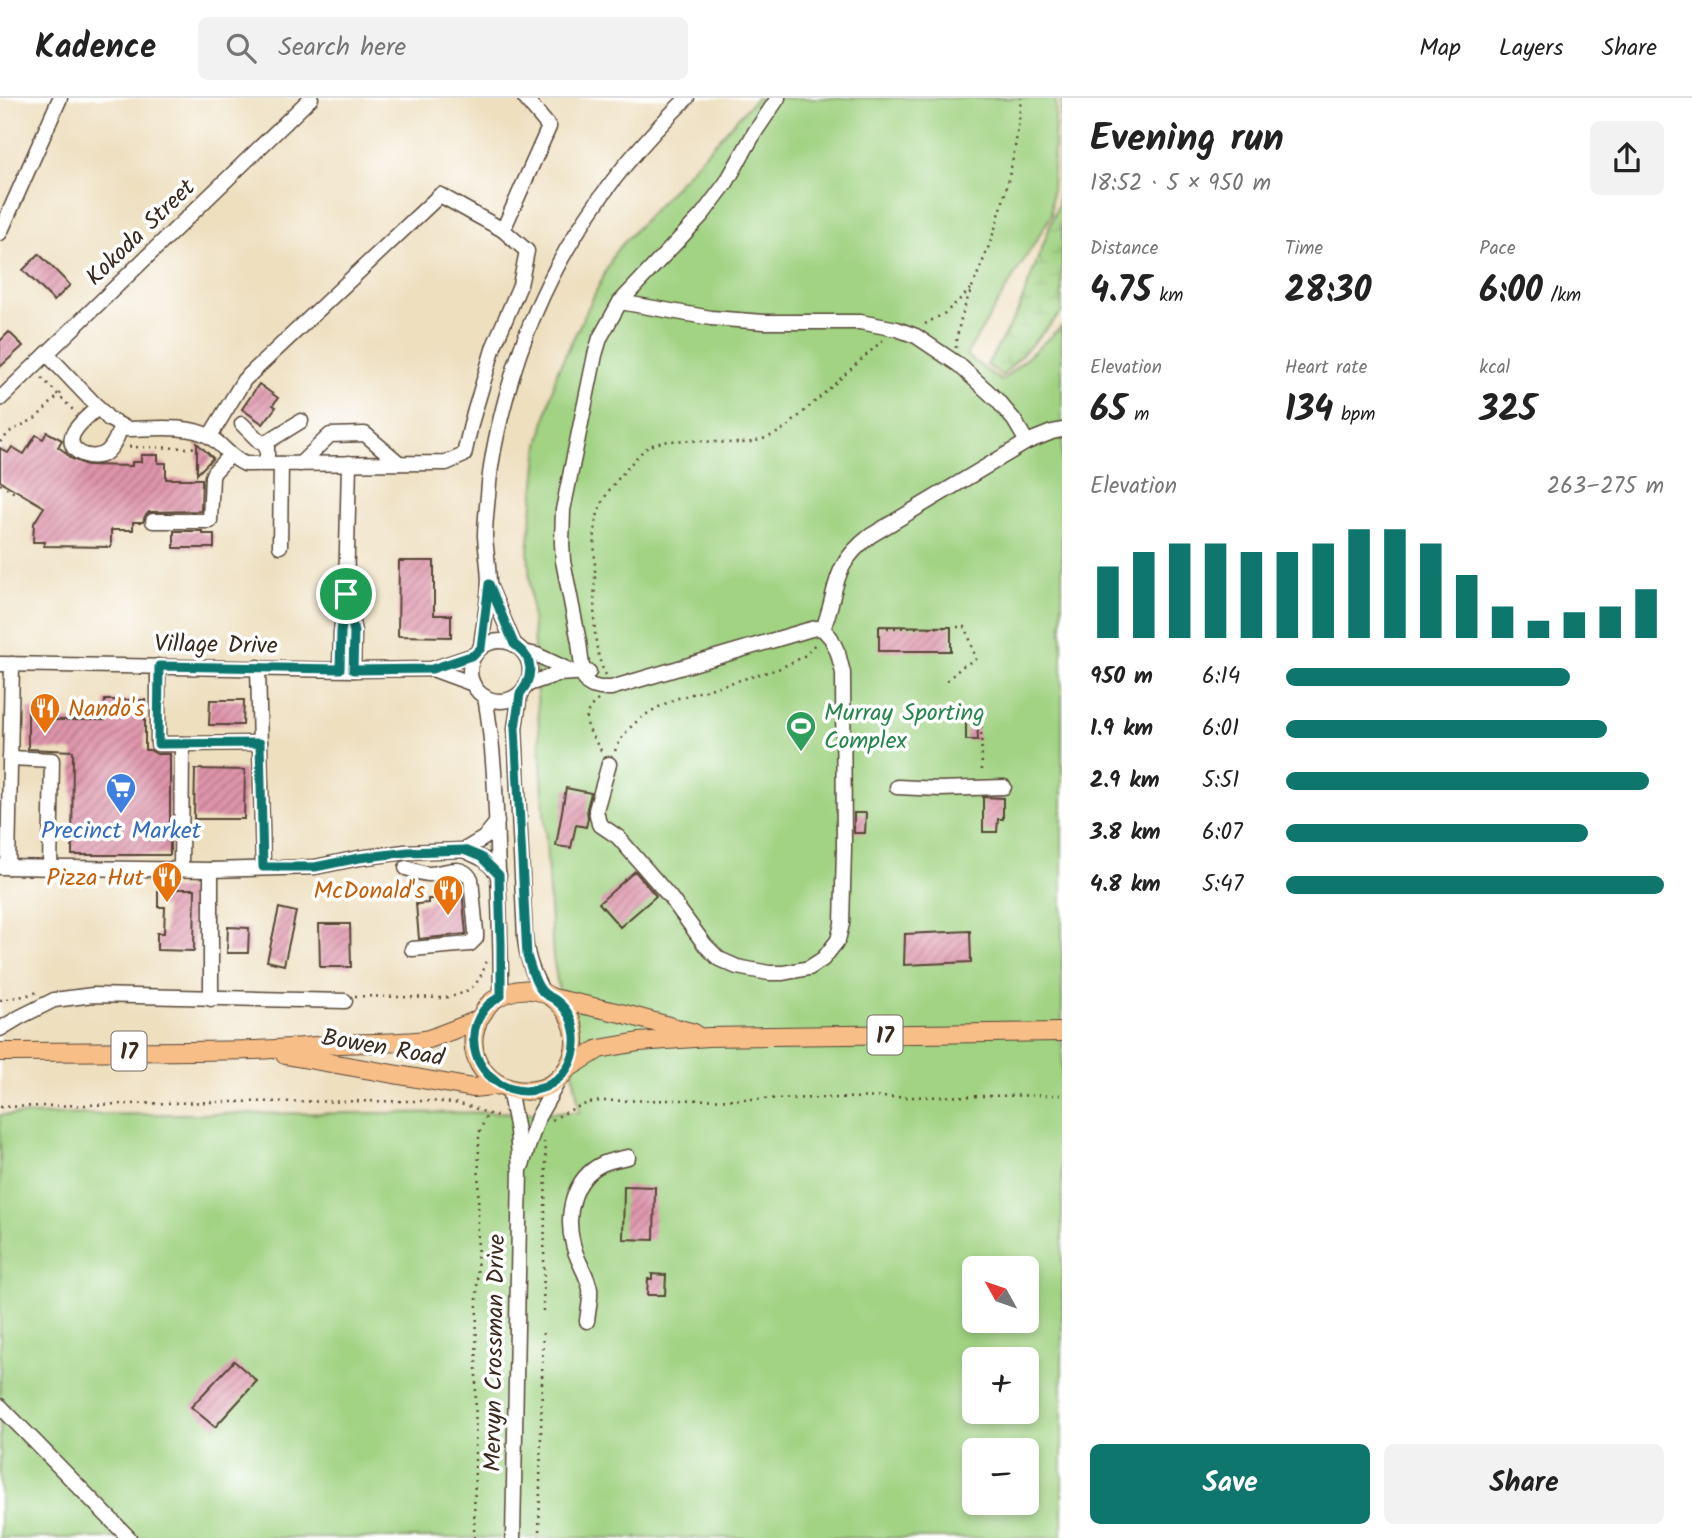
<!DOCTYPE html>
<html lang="en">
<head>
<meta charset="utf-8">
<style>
  :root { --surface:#fff; --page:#f2f2f2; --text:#222; --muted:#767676; --line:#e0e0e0; --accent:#0f766e }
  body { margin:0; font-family:Kalam,sans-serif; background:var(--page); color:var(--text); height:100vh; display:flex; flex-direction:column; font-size:26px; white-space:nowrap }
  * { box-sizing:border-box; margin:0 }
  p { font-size:23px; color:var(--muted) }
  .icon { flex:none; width:38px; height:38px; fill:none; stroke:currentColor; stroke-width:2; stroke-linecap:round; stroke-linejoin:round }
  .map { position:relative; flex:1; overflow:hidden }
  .side { display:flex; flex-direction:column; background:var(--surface); width:630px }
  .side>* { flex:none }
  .needle { width:46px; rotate:310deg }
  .tools { position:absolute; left:962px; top:1158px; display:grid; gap:14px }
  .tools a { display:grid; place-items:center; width:77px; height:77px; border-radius:10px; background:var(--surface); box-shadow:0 4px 10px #0003; font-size:35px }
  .pin { position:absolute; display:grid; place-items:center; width:60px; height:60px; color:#fff; margin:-30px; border:4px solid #fff; border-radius:50%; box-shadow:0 2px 7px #0007 }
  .round { display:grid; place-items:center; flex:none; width:74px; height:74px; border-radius:10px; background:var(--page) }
  .summary { display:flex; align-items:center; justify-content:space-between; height:119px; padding:0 28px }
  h1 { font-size:38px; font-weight:700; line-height:52px }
  .metrics { display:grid; grid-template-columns:repeat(3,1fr); gap:10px; height:119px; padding:7px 28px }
  .metrics div { display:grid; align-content:center }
  .metrics b { font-size:35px; font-weight:700 }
  .metrics small { font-size:19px; font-weight:400 }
  .metrics p { font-size:19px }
  .chart { height:196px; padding:14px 28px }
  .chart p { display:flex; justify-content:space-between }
  .chart svg { width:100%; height:126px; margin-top:7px; stroke:var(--accent); stroke-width:6 }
  .primary-button { display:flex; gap:14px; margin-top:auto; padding:14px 28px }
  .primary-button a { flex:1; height:80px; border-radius:10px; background:var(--accent); color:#fff; font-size:28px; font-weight:700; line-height:80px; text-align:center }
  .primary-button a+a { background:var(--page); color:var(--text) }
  ul { padding:0 28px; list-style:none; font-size:23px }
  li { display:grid; grid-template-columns:112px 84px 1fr; align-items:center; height:52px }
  li i { height:18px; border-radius:9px; background:var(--accent) }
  header { display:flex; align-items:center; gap:42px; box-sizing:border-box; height:98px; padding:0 35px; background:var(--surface); border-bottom:2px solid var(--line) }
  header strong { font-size:33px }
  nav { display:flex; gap:38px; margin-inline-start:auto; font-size:24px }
  .search { width:490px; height:63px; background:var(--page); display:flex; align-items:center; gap:18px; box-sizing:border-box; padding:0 24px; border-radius:10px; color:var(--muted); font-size:26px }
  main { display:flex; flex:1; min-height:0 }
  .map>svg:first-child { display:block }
  .wetland { fill:url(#wetland-marsh); stroke:#6e7e50; stroke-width:2 }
  .park { fill:#a1d383; stroke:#6e7e50; stroke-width:2; fill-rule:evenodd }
  .building { fill:url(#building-hatch) }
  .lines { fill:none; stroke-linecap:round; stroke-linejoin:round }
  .minor-casing { stroke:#564536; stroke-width:17 }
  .major-casing { stroke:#564536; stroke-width:20 }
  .path { stroke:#564536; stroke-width:2.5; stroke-dasharray:2 5; stroke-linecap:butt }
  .minor { stroke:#fff; stroke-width:14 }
  .major { stroke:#f7be87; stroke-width:18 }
  .route-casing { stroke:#fff; stroke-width:14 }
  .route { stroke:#0f766e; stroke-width:9 }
  .labels { text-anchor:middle; stroke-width:7; stroke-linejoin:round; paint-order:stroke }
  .shield { fill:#fff; stroke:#766a62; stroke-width:2 }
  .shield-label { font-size:23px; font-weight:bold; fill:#3b2a1e }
  .street-label { font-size:24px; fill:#3b2a1e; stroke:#fff }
  .food-label { font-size:24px; fill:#c56008; stroke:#fff; text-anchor:end }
  .leisure-label { font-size:24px; fill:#27864d; stroke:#fff; text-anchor:start }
  .shop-label { font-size:24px; fill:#366cbe; stroke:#fff }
</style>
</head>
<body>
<header>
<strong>Kadence</strong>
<div class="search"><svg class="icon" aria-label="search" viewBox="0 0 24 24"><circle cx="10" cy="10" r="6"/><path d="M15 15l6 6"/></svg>Search here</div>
<nav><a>Map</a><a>Layers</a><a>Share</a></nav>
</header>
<main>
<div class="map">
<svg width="1062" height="1440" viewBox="0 0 1062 1440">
  <defs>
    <pattern id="wetland-marsh" width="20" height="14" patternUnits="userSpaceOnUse" patternTransform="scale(1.75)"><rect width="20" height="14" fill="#a1d383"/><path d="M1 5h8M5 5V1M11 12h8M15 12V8" fill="none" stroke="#8cb571"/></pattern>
    <pattern id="building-hatch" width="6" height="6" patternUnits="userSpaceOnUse" patternTransform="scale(1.75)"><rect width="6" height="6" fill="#de94ab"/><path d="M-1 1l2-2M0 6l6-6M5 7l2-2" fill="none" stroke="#b5798b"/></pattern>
  </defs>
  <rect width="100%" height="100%" fill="#fff"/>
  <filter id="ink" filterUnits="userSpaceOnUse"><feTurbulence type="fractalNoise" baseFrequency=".0143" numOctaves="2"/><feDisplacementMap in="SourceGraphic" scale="14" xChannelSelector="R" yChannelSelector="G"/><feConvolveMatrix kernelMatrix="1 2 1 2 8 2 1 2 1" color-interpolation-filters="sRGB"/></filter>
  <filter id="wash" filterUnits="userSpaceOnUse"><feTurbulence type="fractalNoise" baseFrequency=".00686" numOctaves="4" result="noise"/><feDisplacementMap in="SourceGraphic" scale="28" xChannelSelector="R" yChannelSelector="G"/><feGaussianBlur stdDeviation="1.57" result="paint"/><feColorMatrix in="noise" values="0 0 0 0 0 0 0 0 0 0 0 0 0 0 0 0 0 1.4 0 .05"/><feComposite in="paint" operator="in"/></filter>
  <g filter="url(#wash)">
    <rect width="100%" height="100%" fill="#eedfbf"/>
    <polygon class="wetland" points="1061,0 1062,0 1062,214 1002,278 987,267 1018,213 1058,107"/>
    <path class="park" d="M756,0h300l-5,118 -85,139 35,26 61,-55v1212h-1062v-423l580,-3 -27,-155 -25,-407 11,-105 18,-73 58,-120zM975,1171h52v52h-52zM975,1262h52v52h-52zM975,1353h52v52h-52z"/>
    <g id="blocks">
      <g class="building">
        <polygon points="39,156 70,187 54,203 23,172"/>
        <polygon points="9,234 23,248 0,269 0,243"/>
        <polygon points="259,286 278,300 273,307 276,309 263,326 242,311"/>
        <polygon points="47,334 62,342 58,349 65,354 70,360 86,367 132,368 132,364 141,364 141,357 158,357 158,365 166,365 166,381 202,381 201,413 149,414 145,418 143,424 133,424 133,432 111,432 111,449 44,448 45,444 33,444 34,425 44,409 0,383 0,350 8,355 12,349 24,356 36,337 43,341"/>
        <polygon points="197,345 213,360 197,376"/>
        <polygon points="174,433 202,433 202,436 214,436 214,450 174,450"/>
        <polygon points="399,463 434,463 434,517 451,517 451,539 398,538"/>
        <polygon points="879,528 951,529 951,553 879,553"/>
        <polygon points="105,602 145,602 145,652 150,652 157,656 170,656 170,757 72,757 73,653 28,651 28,611 47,611 47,622 105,622"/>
        <polygon points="210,602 244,602 243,627 209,627"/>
        <polygon points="977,617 978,642 966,642 966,618"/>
        <polygon points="195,671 245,672 244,721 194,721"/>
        <polygon points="566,690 591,695 587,710 588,721 586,729 576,727 571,750 556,748"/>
        <polygon points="983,699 1003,700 1003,721 998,721 997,734 983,734"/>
        <polygon points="854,715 866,715 865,735 854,735"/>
        <polygon points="635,773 656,798 620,829 599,805"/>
        <polygon points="158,791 195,791 194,853 157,852 157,835 164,835 165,809 158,809"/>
        <polygon points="462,793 466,836 419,841 416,806 428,805 428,801 436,801 435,795"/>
        <polygon points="279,810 296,814 284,867 267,863"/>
        <polygon points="319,826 350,826 351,869 320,869"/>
        <polygon points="228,829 249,830 248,855 227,855"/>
        <polygon points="970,833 971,864 904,867 905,836"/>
        <polygon points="624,1088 655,1089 654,1142 623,1141"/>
        <polygon points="652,1176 666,1177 665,1197 647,1197 648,1181 652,1181"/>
        <polygon points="234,1263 257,1283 215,1329 191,1309"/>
      </g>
    </g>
  </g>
  <g filter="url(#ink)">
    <use href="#blocks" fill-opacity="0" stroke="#564536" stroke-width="2"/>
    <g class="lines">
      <g class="minor-casing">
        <g id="minor">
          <polyline points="0,135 60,0"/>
          <polyline points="620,204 711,220 764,224 860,224 897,231 916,238 959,267 997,302 1014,322 1027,344"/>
          <path d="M47,256l62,65 18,10c24,0 62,-5 83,8 13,8 20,21 35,27l201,-1 18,-8 8,-35 22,-74 26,-61 7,-34 -24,-21 46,-103 -24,-29"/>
          <polyline points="0,301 311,0"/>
          <path d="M98,309c-8,8 -19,16 -24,25 -12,20 21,32 34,19 7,-7 10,-16 13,-25"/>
          <polyline points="242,326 260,344 267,344 267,365"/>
          <polyline points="210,338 244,282 440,97 503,132"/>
          <polyline points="267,344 301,323"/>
          <polyline points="300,366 330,337 365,336 399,365"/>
          <polyline points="153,423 210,423 212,379 214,374 230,357"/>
          <polyline points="280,448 281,366"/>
          <polyline points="489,487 514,546"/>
          <polyline points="349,508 354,534 353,572"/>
          <path d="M823,531c16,-41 7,-62 47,-93l157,-94 25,-10 10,-2"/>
          <circle cx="500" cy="573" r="30"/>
          <path d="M481,549c2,-20 7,-42 8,-63 0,-16 -3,-32 -4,-48 0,-17 3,-36 4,-53 3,-30 10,-60 18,-89 32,-119 93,-211 180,-296"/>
          <polyline points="523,554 537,557 571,573"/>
          <polyline points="0,566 353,572 432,571 474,557"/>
          <polyline points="158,568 158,646 182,646 181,771"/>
          <polyline points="258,569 263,769"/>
          <polyline points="340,571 341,534 346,496 349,365"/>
          <polyline points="432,571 473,586"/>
          <polyline points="526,587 558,576 589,574"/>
          <path d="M520,596l-5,34 10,210c2,22 8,35 18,55"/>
          <path d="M485,599c9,49 11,100 12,149 2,50 4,100 4,150"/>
          <polyline points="182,646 260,645"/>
          <polyline points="10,660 52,662 50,769"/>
          <polyline points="609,666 596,712 599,726 618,739 670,799 705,847 719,861 737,869 769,875 783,875 809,870 823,861 838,842 842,826 844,751 843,575 838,555 831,540 823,531 816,530 808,532 611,590 600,590 592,588 587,585 583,577 579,544 563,463 562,445 563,412 595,257 600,240 620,204 702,117 726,85 755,34 778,0"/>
          <polyline points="897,689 940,691 1004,689"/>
          <polyline points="464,752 484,740 497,724"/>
          <polyline points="0,769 211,772 315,769 359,760 405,754 464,752 485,762 499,777"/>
          <polyline points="8,769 12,566"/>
          <path d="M406,770c8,2 16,6 23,6 16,0 31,-12 42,5l5,53v6l-6,6 -58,5"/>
          <polyline points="211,772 211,901"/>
          <polyline points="0,931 20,919 54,902 93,897 345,903"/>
          <polyline points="509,991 517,1033 520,1071 513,1440"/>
          <polyline points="522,1067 538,1019 560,980"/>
          <path d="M587,1223c1,-10 4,-22 3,-32 -3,-16 -14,-29 -17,-45 -8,-29 0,-66 29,-80 8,-4 17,-5 26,-7"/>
          <polyline points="0,1308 129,1440"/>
        </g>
      </g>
      <g class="major-casing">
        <g id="major">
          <polyline points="553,900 625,916 694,935"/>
          <path d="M0,954c85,-1 170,0 255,-2 28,-1 57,-4 85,-6 28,-2 57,0 85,-4 5,-1 50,-18 54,-22 4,-3 6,-9 9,-13 11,-11 28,-17 44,-15 31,5 51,37 40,68 -20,56 -106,35 -98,-24 1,-5 3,-11 5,-16"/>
          <polyline points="285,957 473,990 500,987"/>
          <polyline points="567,971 599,951 639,944 708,939 1062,934"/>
        </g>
      </g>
      <g class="path">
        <polyline points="925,226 945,215 972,190"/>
        <path d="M956,250c2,-37 23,-73 35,-108 15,-42 27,-97 30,-142"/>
        <polyline points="42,280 74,313"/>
        <polyline points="0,344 11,333 36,320 63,293"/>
        <polyline points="129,349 192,350 195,348"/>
        <polyline points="0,386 18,397"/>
        <polyline points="887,530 966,529 976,561 963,568 944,585"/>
        <path d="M606,577c-16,-28 -11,-74 -11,-106 -1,-46 -3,-62 30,-98 7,-8 13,-17 22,-23 20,-14 70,-4 95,-5 17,-1 31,-7 45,-16l97,-88"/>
        <path d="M598,602c-22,16 -7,34 4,52"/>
        <polyline points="981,621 982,675"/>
        <path d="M615,653c11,-27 34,-40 60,-52l103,-30 23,-11 6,-4 8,-10"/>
        <path d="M355,898l88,2c26,-4 37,-12 43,-38"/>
        <polyline points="0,902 24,898 38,894"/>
        <path d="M0,1009l213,-5 214,-1c13,1 27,1 41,5 11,3 21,10 33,10"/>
        <path d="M552,1022c15,-9 29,-16 47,-19l463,-6"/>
        <polyline points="543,1213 546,1065 544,1044"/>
        <polyline points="474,1440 479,1040 480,1033 487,1016"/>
        <polyline points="539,1440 543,1230"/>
      </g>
      <use href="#minor" class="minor"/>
      <use href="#major" class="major"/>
    </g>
  </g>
  <g class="lines" filter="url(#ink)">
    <g class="route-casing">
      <path id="route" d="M489,486l25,60 9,8 5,7 2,9 -1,9 -3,8 -6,9 -5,34 12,228c4,11 8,30 18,38 3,2 6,3 9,5 10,7 18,18 20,31 3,13 0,29 -8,40 -5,8 -13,13 -21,17 -51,20 -95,-42 -57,-82 3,-3 9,-6 13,-9v-51l-2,-70 -18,-18 -17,-7 -56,2 -49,6 -44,9h-52l-3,-124 -102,1 1,-78 181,3 1,-37 5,-38 8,38 -1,38 79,-1 42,-14 7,-7z"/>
    </g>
    <use href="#route" class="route"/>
  </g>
  <defs>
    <g id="restaurant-pin" transform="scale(1.575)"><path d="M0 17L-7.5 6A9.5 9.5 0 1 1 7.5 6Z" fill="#e8710a" stroke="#fff"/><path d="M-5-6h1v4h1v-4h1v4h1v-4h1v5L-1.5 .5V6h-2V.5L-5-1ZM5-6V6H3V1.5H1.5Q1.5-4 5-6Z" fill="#fff"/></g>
    <g id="stadium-pin" transform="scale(1.575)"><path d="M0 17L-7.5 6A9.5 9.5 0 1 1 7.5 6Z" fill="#2e9e5b" stroke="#fff"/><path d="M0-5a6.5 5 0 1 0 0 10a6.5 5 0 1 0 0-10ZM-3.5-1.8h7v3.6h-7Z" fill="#fff"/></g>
    <g id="supermarket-pin" transform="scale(1.575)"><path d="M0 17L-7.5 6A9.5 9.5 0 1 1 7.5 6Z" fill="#3f7fe0" stroke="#fff"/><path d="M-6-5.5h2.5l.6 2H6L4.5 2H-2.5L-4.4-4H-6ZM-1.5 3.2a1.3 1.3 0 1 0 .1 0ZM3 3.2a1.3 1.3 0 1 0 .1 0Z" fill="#fff"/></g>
  </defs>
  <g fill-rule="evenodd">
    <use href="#restaurant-pin" x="45" y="610"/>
    <use href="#stadium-pin" x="801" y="628"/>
    <use href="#supermarket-pin" x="121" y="690"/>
    <use href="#restaurant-pin" x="167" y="779"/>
    <use href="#restaurant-pin" x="448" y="792"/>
  </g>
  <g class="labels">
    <g class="shield">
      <rect x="867.5" y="917.5" width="35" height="39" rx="5"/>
      <rect x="111.5" y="933.5" width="35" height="39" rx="5"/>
    </g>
    <g class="shield-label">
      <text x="885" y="945">17</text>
      <text x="129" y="961">17</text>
    </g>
    <g class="street-label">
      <text transform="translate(140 134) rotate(-44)" y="8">Kokoda Street</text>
      <text transform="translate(216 546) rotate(1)" y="8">Village Drive</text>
      <text transform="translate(383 949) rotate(10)" y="8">Bowen Road</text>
      <text transform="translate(494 1255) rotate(-89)" y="8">Mervyn Crossman Drive</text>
    </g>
    <g class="food-label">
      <text x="68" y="618" text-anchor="start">Nando's</text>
      <text x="144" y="787">Pizza Hut</text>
      <text x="425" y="800">McDonald's</text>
    </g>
    <g class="leisure-label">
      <text x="824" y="622">Murray Sporting<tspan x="824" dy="28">Complex</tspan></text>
    </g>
    <g class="shop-label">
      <text x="121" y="740">Precinct Market</text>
    </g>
  </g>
</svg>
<div class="tools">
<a><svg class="needle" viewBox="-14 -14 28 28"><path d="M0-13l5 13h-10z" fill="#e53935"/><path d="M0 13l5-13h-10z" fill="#767676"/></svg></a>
<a>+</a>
<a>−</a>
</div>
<div class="pin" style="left:346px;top:496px;background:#1e9e55"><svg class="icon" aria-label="arrive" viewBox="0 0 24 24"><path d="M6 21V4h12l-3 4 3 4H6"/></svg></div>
</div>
<section class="side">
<div class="summary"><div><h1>Evening run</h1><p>18:52 · 5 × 950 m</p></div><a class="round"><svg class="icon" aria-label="share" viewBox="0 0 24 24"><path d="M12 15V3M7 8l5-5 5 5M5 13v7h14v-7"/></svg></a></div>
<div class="metrics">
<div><p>Distance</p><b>4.75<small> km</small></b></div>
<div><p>Time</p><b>28:30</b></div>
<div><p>Pace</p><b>6:00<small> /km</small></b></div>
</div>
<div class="metrics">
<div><p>Elevation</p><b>65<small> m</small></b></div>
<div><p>Heart rate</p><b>134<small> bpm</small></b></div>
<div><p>kcal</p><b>325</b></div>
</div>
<div class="chart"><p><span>Elevation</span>263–275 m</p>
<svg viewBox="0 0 160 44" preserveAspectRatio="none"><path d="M5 44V19M15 44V14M25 44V11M35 44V11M45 44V14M55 44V14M65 44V11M75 44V6M85 44V6M95 44V11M105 44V22M115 44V33M125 44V38M135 44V35M145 44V33M155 44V27"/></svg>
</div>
<ul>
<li><b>950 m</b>6:14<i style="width:75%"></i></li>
<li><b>1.9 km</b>6:01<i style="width:85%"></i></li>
<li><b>2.9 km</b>5:51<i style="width:96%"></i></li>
<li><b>3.8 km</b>6:07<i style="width:80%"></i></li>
<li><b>4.8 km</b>5:47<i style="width:100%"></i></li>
</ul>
<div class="primary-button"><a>Save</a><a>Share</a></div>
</section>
</main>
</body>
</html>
